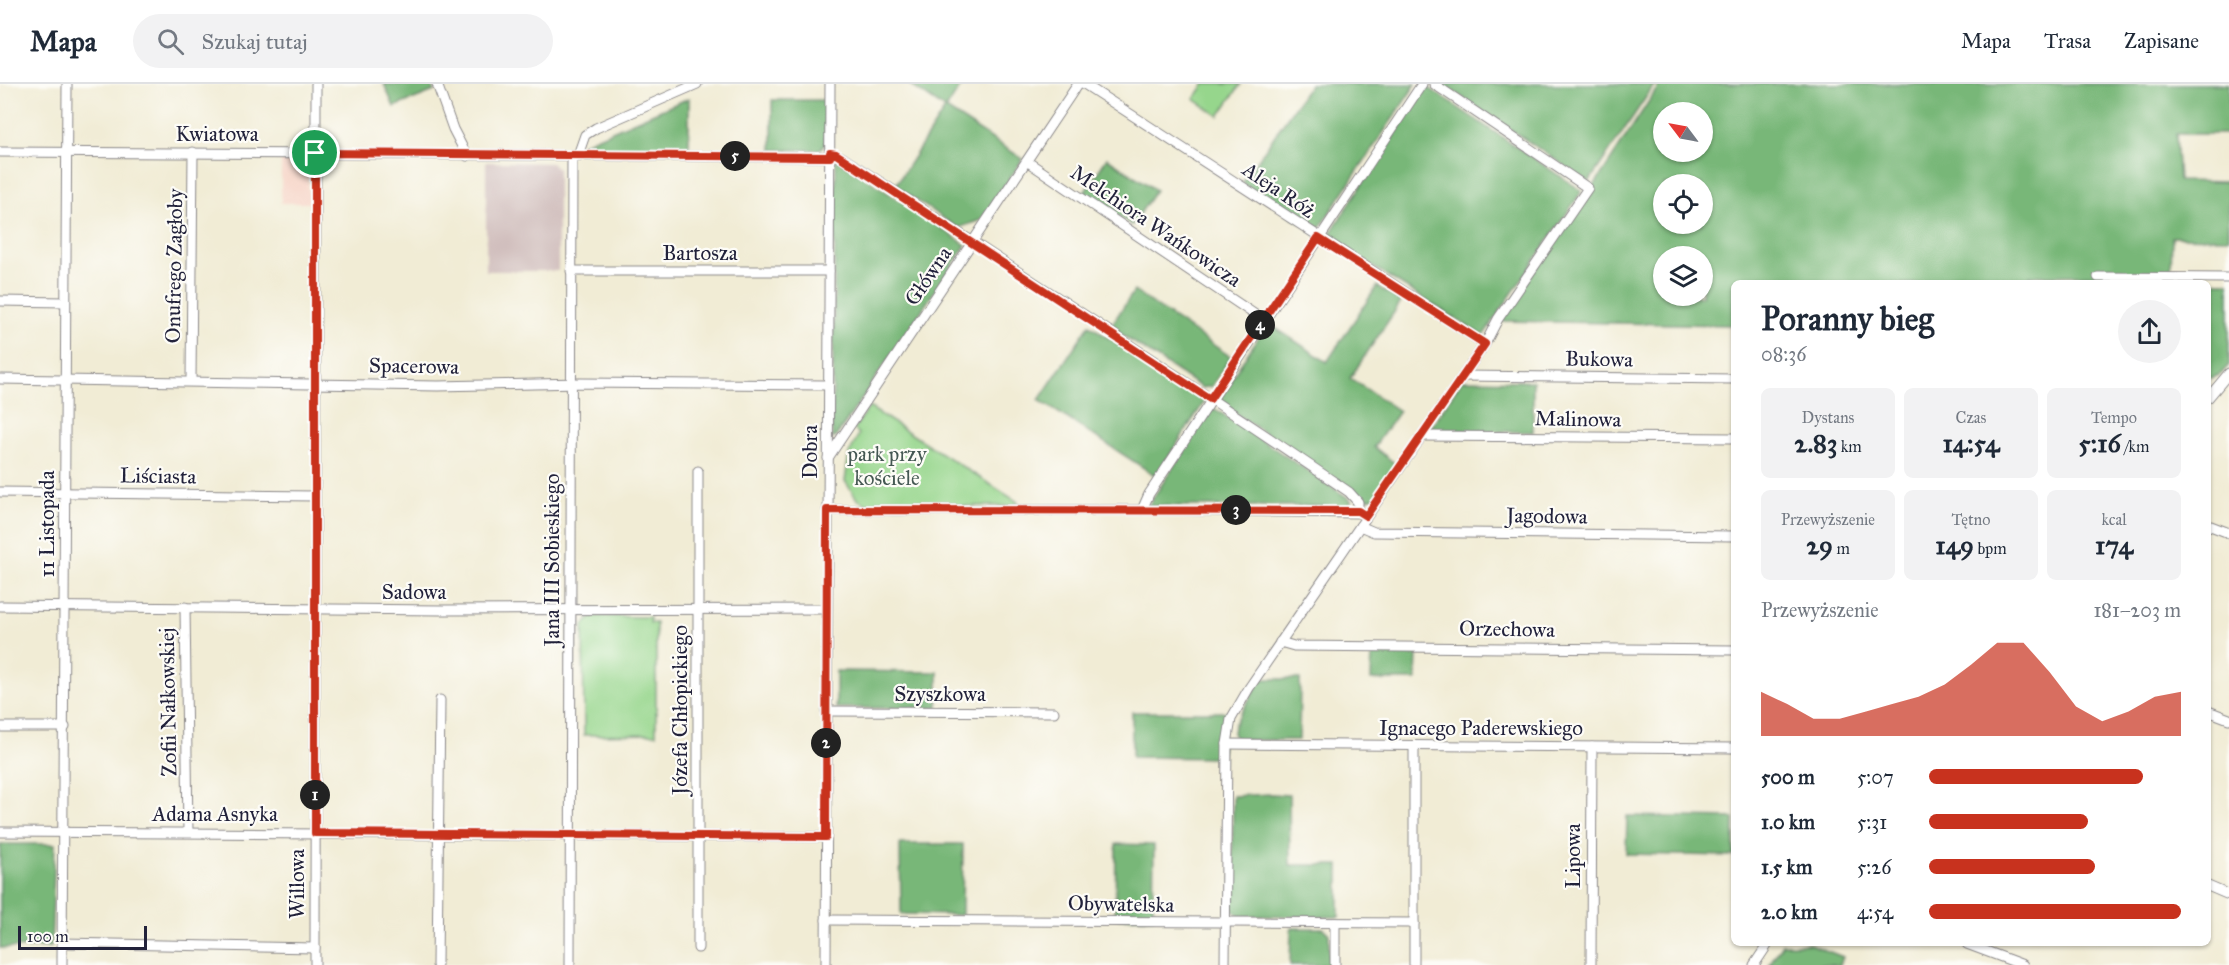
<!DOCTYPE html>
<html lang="pl">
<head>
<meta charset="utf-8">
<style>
  :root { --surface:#fff; --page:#f2f2f3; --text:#1f2937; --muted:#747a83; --line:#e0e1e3; --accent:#c8321e }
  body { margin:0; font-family:"IM FELL Great Primer",serif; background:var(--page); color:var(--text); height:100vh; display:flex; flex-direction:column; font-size:22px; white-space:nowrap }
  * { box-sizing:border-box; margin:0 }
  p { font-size:20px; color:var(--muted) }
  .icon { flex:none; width:33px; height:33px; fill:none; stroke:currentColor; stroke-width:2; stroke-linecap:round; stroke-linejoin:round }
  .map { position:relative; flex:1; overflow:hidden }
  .sheet { position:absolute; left:1731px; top:196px; width:480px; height:666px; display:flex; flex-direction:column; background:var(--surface); border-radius:9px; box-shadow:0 2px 4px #0004 }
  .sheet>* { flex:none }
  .needle { width:39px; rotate:302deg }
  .tools { position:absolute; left:1653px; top:18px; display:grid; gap:12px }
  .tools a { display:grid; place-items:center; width:60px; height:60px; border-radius:50%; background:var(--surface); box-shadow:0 2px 4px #0004; font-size:30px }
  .scale { position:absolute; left:18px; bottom:15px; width:129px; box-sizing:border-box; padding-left:6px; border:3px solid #22223b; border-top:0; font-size:16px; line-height:21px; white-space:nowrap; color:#22223b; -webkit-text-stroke:4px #fdfcf7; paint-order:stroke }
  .pin { position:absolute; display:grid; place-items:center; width:51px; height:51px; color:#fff; margin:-26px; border:3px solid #fff; border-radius:50%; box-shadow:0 2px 6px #0007 }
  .km { position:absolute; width:30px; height:30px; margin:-15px; border-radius:50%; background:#222; color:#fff; font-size:16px; line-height:30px; text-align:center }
  .round { display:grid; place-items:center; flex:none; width:63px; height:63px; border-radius:32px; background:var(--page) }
  .summary { display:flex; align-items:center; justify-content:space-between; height:102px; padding:0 30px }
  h1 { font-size:33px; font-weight:800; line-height:45px }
  .stats { display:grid; grid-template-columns:repeat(3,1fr); gap:9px; height:102px; padding:6px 30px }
  .stats div { display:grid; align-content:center; border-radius:9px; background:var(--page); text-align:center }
  .stats b { font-size:26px; font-weight:800 }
  .stats small { font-size:16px; font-weight:400 }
  .stats p { font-size:16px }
  .chart { height:168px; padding:12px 30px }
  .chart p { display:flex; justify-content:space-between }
  .chart svg { width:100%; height:108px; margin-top:6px; fill:var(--accent); opacity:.7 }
  ul { padding:0 30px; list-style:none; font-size:20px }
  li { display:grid; grid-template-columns:96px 72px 1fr; align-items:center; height:45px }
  li i { height:15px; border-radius:8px; background:var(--accent) }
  header { display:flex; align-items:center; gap:36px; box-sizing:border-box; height:84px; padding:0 30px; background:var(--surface); border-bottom:2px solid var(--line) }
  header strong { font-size:28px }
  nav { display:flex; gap:33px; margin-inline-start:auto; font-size:21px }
  .search { width:420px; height:54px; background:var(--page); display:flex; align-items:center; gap:15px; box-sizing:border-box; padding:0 21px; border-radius:33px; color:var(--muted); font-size:22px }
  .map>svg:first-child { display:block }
  .built { fill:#f6d2c4 }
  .industrial { fill:#d1bfbe }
  .green { fill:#96d68c; stroke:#5c7c64; stroke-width:1.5 }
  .forest { fill:#78b778; stroke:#4d6c5a; stroke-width:1.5; fill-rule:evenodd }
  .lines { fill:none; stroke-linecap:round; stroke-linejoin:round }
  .minor-casing { stroke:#8a8788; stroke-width:11 }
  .minor { stroke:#fff; stroke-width:9 }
  .route-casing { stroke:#fff; stroke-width:12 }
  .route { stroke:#c8321e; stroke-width:8 }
  .labels { text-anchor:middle; stroke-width:4.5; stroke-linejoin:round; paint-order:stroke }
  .street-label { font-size:21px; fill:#22223b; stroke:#fdfcf7 }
  .park-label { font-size:21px; fill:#455853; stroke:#fdfcf7 }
</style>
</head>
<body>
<header>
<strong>Mapa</strong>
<div class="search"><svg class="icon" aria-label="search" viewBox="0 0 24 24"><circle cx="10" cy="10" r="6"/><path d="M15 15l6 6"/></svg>Szukaj tutaj</div>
<nav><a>Mapa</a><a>Trasa</a><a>Zapisane</a></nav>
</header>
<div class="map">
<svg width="2229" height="881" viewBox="0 0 2229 881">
  <rect width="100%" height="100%" fill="#fdfcf7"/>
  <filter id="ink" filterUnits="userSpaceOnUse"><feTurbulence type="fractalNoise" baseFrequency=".0167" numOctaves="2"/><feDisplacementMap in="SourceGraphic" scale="12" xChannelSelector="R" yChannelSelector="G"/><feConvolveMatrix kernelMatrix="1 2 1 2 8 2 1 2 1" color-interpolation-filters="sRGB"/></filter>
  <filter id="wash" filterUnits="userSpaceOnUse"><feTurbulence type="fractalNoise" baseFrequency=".008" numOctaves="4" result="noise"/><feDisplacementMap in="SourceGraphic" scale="24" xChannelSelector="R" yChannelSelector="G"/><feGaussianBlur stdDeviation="1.35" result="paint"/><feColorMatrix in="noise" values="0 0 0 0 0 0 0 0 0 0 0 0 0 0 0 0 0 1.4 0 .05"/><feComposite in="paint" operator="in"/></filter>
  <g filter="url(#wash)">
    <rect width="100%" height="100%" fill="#f1ecd5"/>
    <polygon class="built" points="308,75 309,119 281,119 281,76"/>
    <polygon class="industrial" points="486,78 551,79 558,85 558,187 486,187"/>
    <g class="green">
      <polygon points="1205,0 1241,0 1219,32 1194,15"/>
      <polygon points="2030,195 2156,197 2156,200 2030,200"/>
      <polygon points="869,323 1018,418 1017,422 869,422 857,415 845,397 849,370 859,350 854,345"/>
      <polygon points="593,532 650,533 650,539 656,539 656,650 584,651 583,542"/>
    </g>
    <g class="forest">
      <polygon points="384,0 431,0 434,7 394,23"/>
      <polygon points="909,0 962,0 946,25 1023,75 981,136 958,144 895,102 945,25"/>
      <polygon points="1310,0 1416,0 1316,149 1242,99"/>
      <polygon points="1442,0 1655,0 1589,98"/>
      <path d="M1660,0h569v50h-53l3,47 50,1v56l-57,-1 -1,37 -141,2v8h-296v41l-235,-4 91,-129zM1664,28h38v40h-38zM1664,100h38v40h-38zM1664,172h38v40h-38z"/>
      <polygon points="1426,2 1582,107 1483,252 1327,154"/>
      <polygon points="689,14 689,67 584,66 584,59"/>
      <polygon points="772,16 826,16 825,60 819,66 772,66"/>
      <polygon points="836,74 966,161 835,354 832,354"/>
      <polygon points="1107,74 1156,106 1132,141 1084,109"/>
      <polygon points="2156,197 2229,198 2229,281 2221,290 2208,295 2208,200 2156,200"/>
      <polygon points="1377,202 1401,218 1350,294 1399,327 1374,363 1397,381 1376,414 1363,415 1220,319 1219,313 1268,239 1327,278"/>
      <polygon points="1134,207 1231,273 1212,302 1202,304 1110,243"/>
      <polygon points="1089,241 1205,317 1156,392 1039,316"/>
      <polygon points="1462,296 1533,297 1533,348 1429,346"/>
      <polygon points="1212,323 1351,416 1351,422 1148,422"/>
      <polygon points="1372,568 1417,568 1416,596 1371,596"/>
      <polygon points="836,587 938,588 938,624 836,624"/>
      <polygon points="1261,595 1300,595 1299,656 1237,656 1233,649 1234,641"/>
      <polygon points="1132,628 1229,628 1223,641 1222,674 1132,673"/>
      <polygon points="1271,710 1289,711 1290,781 1339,781 1339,833 1239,832 1232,826 1233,712"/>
      <polygon points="1627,732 1734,734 1734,772 1626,770"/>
      <polygon points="0,760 55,760 51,863 0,864"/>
      <polygon points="900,760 963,760 962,831 901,830"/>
      <polygon points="1116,760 1154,761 1153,834 1115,834"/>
      <polygon points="1291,844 1323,844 1329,850 1329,881 1290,881"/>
      <polygon points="1782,860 1810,860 1843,873 1840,881 1769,881"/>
    </g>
  </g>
  <g filter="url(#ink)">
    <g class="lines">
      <g class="minor-casing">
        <g id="minor">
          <polyline points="437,0 453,45 467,72"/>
          <polyline points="1084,0 1485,260"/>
          <polyline points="0,68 830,73"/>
          <path d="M830,69l11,4c171,110 341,221 508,335l9,10v9"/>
          <polyline points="578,71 585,51 596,44 697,0"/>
          <polyline points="1028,78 1263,236"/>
          <polyline points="571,187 829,187"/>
          <polyline points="2098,193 2229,194"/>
          <polyline points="0,217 65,218"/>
          <polyline points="1463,292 1734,295"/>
          <polyline points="0,295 438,302 580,299 828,301"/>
          <polyline points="191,297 193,68"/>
          <polyline points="2208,314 2229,289"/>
          <polyline points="1422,352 1734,354"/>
          <polyline points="828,374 1078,0"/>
          <polyline points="698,387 698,864"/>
          <polyline points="0,408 315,412"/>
          <polyline points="827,426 1142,426 1362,429"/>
          <polyline points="1142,426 1149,410 1422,0"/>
          <polyline points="2208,441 2229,449"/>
          <polyline points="1360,442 1374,448 1734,452"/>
          <polyline points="0,522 442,526 827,525"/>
          <polyline points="185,523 188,748"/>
          <polyline points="1280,558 1294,562 1734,566"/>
          <polyline points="826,627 1054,628"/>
          <polyline points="2208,627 2229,635"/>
          <polyline points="0,643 65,643"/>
          <polyline points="1227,660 1734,664"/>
          <polyline points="0,748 826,753"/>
          <polyline points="2208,802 2229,811"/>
          <polyline points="826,836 1414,839"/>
          <polyline points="1335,839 1335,881"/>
          <polyline points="62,859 315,864"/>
          <polyline points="1967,860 2023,881"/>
          <polyline points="62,881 67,0"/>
          <polyline points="315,881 316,0"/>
          <polyline points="437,881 440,616"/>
          <polyline points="570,881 572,71"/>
          <polyline points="826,881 830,0"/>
          <polyline points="1225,881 1227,660 1231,635 1249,604 1485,260 1498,235 1588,104 1434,0"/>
          <polyline points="1414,881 1414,662"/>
          <polyline points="1591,881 1592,663"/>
          <polyline points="1754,881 1768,860"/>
        </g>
      </g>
      <use href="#minor" class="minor"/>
    </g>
  </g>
  <g class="lines" filter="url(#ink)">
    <g class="route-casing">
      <polygon id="route" points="315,69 830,73 830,69 836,70 1210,315 1318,154 1485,260 1366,432 1358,427 827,426 826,753 315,749"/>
    </g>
    <use href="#route" class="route"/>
  </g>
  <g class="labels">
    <g class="street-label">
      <text x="217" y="57">Kwiatowa</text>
      <text transform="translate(1279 106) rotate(34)" y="7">Aleja Róż</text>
      <text transform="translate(1156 142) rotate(34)" y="7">Melchiora Wańkowicza</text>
      <text x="700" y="176">Bartosza</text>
      <text transform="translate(174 182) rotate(-89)" y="7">Onufrego Zagłoby</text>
      <text transform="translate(928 192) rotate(-56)" y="7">Główna</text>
      <text transform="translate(1599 275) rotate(1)" y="7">Bukowa</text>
      <text transform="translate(414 282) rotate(1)" y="7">Spacerowa</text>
      <text transform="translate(1578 335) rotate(1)" y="7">Malinowa</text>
      <text transform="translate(810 368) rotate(-90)" y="7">Dobra</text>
      <text transform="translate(158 392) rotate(1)" y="7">Liściasta</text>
      <text transform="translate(1547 432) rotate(1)" y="7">Jagodowa</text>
      <text transform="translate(47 440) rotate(-90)" y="7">11 Listopada</text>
      <text transform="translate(552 476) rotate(-90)" y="7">Jana III Sobieskiego</text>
      <text x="414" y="515">Sadowa</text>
      <text transform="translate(1507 545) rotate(1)" y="7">Orzechowa</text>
      <text x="940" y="617">Szyszkowa</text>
      <text transform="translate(168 618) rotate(-91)" y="7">Zofii Nałkowskiej</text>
      <text transform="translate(680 626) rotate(-90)" y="7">Józefa Chłopickiego</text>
      <text x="1481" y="651">Ignacego Paderewskiego</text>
      <text x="215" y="737">Adama Asnyka</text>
      <text transform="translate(1573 772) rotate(-90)" y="7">Lipowa</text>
      <text transform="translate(297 800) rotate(-90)" y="7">Willowa</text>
      <text transform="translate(1121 820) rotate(1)" y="7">Obywatelska</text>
    </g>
    <g class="park-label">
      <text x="887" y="377">park przy<tspan x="887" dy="24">kościele</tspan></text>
    </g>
  </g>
</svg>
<div class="tools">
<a><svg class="needle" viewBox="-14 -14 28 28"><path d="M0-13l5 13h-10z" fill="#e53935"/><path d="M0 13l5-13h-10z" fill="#747a83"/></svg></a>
<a><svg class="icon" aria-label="locate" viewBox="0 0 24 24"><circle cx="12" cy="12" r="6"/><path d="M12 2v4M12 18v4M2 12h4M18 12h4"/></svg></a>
<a><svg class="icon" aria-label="layers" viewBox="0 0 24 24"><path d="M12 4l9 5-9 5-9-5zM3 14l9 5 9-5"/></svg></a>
</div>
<div class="scale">100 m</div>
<div class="pin" style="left:315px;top:69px;background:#1e9e55"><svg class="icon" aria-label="arrive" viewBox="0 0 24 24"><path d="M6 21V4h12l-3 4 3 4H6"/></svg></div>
<b class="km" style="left:315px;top:711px">1</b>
<b class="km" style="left:826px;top:659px">2</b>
<b class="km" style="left:1236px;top:426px">3</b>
<b class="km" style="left:1260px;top:241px">4</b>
<b class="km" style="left:735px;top:72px">5</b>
<section class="sheet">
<div class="summary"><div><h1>Poranny bieg</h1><p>08:36</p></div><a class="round"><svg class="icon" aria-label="share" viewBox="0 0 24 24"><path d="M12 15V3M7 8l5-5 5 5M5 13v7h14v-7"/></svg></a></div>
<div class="stats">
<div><p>Dystans</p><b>2.83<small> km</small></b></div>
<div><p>Czas</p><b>14:54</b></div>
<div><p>Tempo</p><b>5:16<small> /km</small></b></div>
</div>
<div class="stats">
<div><p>Przewyższenie</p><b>29<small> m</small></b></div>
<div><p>Tętno</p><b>149<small> bpm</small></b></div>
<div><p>kcal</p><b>174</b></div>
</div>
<div class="chart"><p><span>Przewyższenie</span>181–203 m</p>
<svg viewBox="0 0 160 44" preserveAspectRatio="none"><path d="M0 44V26L10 31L20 37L30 37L40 34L50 31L60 28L70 23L80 15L90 6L100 6L110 18L120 32L130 38L140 34L150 28L160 26V44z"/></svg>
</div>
<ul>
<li><b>500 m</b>5:07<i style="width:85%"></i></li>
<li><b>1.0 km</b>5:31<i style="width:63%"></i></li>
<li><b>1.5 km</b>5:26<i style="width:66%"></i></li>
<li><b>2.0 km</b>4:54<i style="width:100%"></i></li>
</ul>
</section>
</div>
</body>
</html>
